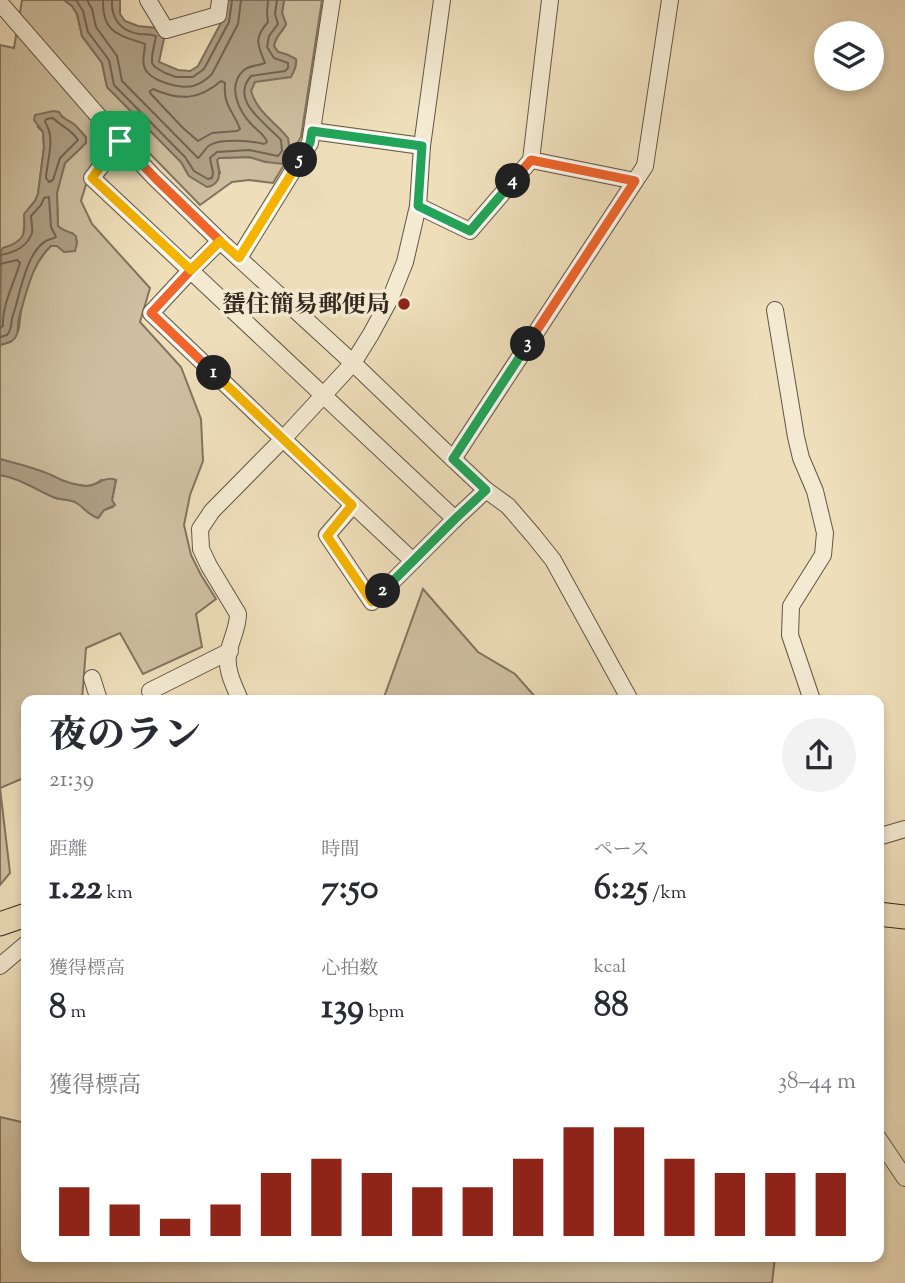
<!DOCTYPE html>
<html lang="ja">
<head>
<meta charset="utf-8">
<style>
  :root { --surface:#fff; --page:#f2f2f3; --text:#2b2b33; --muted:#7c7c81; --accent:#8f2418 }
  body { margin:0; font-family:"Sorts Mill Goudy","Noto Serif JP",serif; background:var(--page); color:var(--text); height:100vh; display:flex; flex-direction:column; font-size:26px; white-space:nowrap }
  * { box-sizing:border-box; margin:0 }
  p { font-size:23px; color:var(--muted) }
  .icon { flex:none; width:38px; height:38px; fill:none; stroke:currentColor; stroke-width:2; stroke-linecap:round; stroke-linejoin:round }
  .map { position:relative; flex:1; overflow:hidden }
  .side { position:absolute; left:21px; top:695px; width:863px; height:567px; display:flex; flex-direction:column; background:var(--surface); border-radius:14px; box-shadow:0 4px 10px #0003 }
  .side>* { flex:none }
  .buttons { position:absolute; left:814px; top:21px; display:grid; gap:14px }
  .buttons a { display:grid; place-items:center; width:70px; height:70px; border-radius:50%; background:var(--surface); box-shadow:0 4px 10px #0003; font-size:35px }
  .pin { position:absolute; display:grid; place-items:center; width:60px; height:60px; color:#fff; margin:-30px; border-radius:14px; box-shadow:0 4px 10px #0006 }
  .km { position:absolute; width:35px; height:35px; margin:-18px; border-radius:50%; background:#222; color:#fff; font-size:19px; line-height:35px; text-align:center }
  .round { display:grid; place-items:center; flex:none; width:74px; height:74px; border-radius:37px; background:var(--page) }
  .head { display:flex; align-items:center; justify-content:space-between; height:119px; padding:0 28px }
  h1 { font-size:38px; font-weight:800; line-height:52px }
  .figures { display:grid; grid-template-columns:repeat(3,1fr); gap:10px; height:119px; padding:7px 28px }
  .figures div { display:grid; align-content:center }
  .figures b { font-size:35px; font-weight:800 }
  .figures small { font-size:19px; font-weight:400 }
  .figures p { font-size:19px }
  .chart { height:196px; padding:14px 28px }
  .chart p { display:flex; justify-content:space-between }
  .chart svg { width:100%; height:126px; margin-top:7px; stroke:var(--accent); stroke-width:6 }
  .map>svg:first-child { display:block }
  .green { fill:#cebfa0; stroke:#817460; stroke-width:2 }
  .water { fill:#afa086; stroke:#7e705e; stroke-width:2 }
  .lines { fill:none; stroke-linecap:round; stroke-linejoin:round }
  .shore { stroke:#726454; stroke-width:2 }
  .minor-casing { stroke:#625647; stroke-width:18 }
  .highway-casing { stroke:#342921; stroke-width:25 }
  .minor { stroke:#f4ead2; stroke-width:16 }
  .highway { stroke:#eedeba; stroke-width:23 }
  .split-1-casing { stroke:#fff; stroke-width:14 }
  .split-2-casing { stroke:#fff; stroke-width:14 }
  .split-3-casing { stroke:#fff; stroke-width:14 }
  .split-4-casing { stroke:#fff; stroke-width:14 }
  .split-5-casing { stroke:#fff; stroke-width:14 }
  .split-6-casing { stroke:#fff; stroke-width:14 }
  .split-1 { stroke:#f0652b; stroke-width:9 }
  .split-2 { stroke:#f5b400; stroke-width:9 }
  .split-3 { stroke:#22a559; stroke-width:9 }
  .split-4 { stroke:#f0652b; stroke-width:9 }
  .split-5 { stroke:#22a559; stroke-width:9 }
  .split-6 { stroke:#f5b400; stroke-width:9 }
  .poi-dot { fill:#8f2418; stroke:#f4ead2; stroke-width:2.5 }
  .labels { text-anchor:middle; stroke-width:7; stroke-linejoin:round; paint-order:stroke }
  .poi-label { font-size:24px; font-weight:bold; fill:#342921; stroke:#f4ead2; text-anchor:end }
</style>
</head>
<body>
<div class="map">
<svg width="905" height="1283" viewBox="0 0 905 1283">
  <rect width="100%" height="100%" fill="#eedeba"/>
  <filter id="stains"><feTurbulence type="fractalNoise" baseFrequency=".00286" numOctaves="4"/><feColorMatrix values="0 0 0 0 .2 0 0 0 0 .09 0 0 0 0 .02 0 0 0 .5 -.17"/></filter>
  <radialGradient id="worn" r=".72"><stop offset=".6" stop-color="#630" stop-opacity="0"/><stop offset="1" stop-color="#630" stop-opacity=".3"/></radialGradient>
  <g class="green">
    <path d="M22,0h42l8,6 5,8 5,22 20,27 5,24 74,75 8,14 31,-3 -3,-13 2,-2 30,-1 17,5 7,-39c-11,-10 -18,-19 -23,-32l4,-9 34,-27 -10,-3 -4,-6c1,-10 8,-13 12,-22l-4,-11 2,-13h38l-21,137 -28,46 -24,-3 -17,2 -32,23 -75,-77 -29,23 -15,50 11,23 58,64 -10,34 41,45 20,52 2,42 -13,34 -6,30 7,30 10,20 15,24 -20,15 6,33 -59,27 -23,-41 -34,15 -4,52h-56v77l-26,11 10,85 -10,12v-410c19,3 35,14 53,22 7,3 15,2 22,5 9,5 13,13 23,16l6,-8 9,-3 -1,-7 4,-20h-15l-6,4 -9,2 -24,-4 -9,-6 -53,-17v-114l11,-3c3,-4 7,-10 8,-14 1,-9 2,-19 4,-28 4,-17 14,-41 28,-54h6l15,-13 -9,-2 -5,-5 -1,-33 3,-15 5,-15 17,-16 -15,-25 -4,-3 -25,8 5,5 1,15 -6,47 -3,7 -6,7 -3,22 -5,9 -8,6 -10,3c-3,9 0,21 -3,31v-234l14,3z"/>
    <polygon points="423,589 478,652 515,674 538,700 383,700"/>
    <polygon points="0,1117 26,1123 26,1256 775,1257 772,1283 0,1283"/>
  </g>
  <g class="water">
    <path d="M64,0h56v14l5,7 13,5 19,2 8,6 -6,28 19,8 12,1 8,-5 25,-47 2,-19h59l-2,13 4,11c-4,9 -11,12 -12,22l4,6 10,3 8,4c1,7 -2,12 -5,18l-36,5 -4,9c7,23 23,29 37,47l2,14 -7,12 -17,-2 -17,-5 -30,1 -2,2c3,13 5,24 -10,27l-18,-11 -8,-14 -74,-75 -5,-24 -20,-27 -5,-22 -5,-8z"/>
    <path d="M53,111l6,1c4,8 10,8 16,13 4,4 7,8 11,12v6l-21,20 -8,30 1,33c6,6 12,5 18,10l1,7 -2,8 -11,1 -7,-6h-6c-20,18 -24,47 -32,71 -2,8 1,14 -4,21 -4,5 -9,5 -15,7l1,-94 2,-3c22,-7 22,-12 21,-34l11,-13 3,-7 6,-47 -1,-15 -9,-12 1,-5z"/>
    <path d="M0,459c17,5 37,9 53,17 10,5 21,9 32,10 12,1 19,-11 31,-6l-4,20 3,5 -11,5 -6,8c-10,-3 -14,-11 -23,-16 -7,-3 -15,-2 -22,-5 -18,-8 -34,-19 -53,-22z"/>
  </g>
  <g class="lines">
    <g class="shore">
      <path d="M76,0l7,11 5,21 21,28 5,25 71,72 9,14 14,8 4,-1 1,-5 -3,-15 7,-6 32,-2 29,6 4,-5 -1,-11c-15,-17 -52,-39 -30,-64l34,-5 3,-3v-5l-14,-5 -7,-11 2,-11 9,-12 -3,-10 2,-14"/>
      <path d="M87,0l5,9 4,18 21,29 5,25 76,77c4,-3 7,-10 12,-13 12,-7 42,-4 54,-1l3,-2c-2,-7 -9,-11 -14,-16 -14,-14 -27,-40 -9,-56 6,-5 14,-4 21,-7 -7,-18 -12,-24 3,-41l-1,-9 1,-13"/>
      <path d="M103,0c-1,34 17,35 42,44 0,7 -3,15 -1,22 4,15 36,23 49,20 7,-2 14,-7 19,-12l26,-50 3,-24"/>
      <path d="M112,0c-1,18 8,31 27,34 6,0 11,0 17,2l-4,20v7l3,4 10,6 11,4h17l11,-8 25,-47 3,-22"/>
      <path d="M221,81l4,2c-2,23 8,27 15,46l-3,2 -25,2 -14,8 -15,-13 -33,-35v-2l3,-2c27,12 46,11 68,-8z"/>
      <path d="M53,118c8,8 19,12 25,22l-18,18 -7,22 -4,2 -3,-4c1,-19 10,-39 -1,-56l1,-3z"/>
      <path d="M0,255c13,-2 27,-8 32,-22 1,-5 -1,-12 -1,-17l10,-11 3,-7 5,-1 2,30 5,10c-3,2 -7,2 -10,4 -20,11 -26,54 -33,74 -3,8 0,13 -6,20l-7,2"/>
      <path d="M0,264l17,-4 3,3c-6,20 -18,42 -17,63l-3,2"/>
    </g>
    <g class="minor-casing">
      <g id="minor">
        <polyline points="148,0 166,30 218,15 220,0"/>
        <polyline points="0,3 120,141 155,178 220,241 353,363 453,459 486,490 508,506 533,535 553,560 630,700"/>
        <polyline points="312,131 422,146"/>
        <polyline points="120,141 92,178 455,519"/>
        <polyline points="531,160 635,181"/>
        <polyline points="418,206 470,231 531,160 550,0"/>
        <polyline points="220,241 191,270 151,313 283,439 413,561"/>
        <polyline points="239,258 310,143 332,0"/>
        <polyline points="775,310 796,437 801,458 815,491 825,533 823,555 791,606 790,635 812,700"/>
        <polyline points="453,459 645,166 670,0"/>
        <polyline points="353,505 327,535 372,602 455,519 486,490"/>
        <polyline points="92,678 99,700"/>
        <polyline points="150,691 230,651"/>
        <path d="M240,700c-6,-15 -14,-29 -12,-45 2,-14 10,-26 10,-41l-29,-48 -8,-17 -1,-20 12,-18 71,-72 70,-76 18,-29 20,-37 14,-35 13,-56 4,-60 20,-146"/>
        <polyline points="878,837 905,829"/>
        <polyline points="0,966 26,944"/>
        <polyline points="878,1138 905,1178"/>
      </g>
    </g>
    <g class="highway-casing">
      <g id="highway">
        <polyline points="878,914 905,917"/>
        <polyline points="0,924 26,915"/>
      </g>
    </g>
    <use href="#minor" class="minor"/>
    <use href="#highway" class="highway"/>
  </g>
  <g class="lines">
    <g class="split-1-casing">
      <polyline id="split-1" points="120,141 155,178 220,241 191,270 151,313 214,373"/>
    </g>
    <g class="split-2-casing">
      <polyline id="split-2" points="214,373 352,505 327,536 372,602 383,591"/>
    </g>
    <g class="split-3-casing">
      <polyline id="split-3" points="383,591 455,519 486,490 453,459 528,344"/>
    </g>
    <g class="split-4-casing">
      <polyline id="split-4" points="513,181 531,160 635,181 528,344"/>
    </g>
    <g class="split-5-casing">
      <polyline id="split-5" points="300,160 310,143 312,131 422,146 418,206 470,231 513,181"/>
    </g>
    <g class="split-6-casing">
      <polyline id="split-6" points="120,141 92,178 191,270 220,241 239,258 300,160"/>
    </g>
    <use href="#split-1" class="split-1"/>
    <use href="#split-2" class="split-2"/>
    <use href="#split-3" class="split-3"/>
    <use href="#split-4" class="split-4"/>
    <use href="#split-5" class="split-5"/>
    <use href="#split-6" class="split-6"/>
  </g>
  <circle class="poi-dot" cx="404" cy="304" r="7"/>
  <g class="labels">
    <g class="poi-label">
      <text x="390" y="312">蜑住簡易郵便局</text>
    </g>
  </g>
  <rect width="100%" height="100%" filter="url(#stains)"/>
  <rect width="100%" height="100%" fill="url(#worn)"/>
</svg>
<div class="buttons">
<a><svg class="icon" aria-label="layers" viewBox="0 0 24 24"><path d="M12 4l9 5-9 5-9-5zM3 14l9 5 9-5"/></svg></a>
</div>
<div class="pin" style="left:120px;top:141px;background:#1e9e55"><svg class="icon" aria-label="arrive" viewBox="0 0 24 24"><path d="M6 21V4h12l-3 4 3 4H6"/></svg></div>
<b class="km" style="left:214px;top:373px">1</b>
<b class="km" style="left:383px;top:591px">2</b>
<b class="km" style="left:528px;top:344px">3</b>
<b class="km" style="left:513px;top:181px">4</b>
<b class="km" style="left:300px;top:160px">5</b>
<section class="side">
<div class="head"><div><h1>夜のラン</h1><p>21:39</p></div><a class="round"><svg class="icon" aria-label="share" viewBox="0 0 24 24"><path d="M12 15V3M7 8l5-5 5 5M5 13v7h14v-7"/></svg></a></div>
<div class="figures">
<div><p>距離</p><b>1.22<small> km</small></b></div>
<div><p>時間</p><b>7:50</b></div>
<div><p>ペース</p><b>6:25<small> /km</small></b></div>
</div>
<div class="figures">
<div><p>獲得標高</p><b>8<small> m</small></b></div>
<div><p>心拍数</p><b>139<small> bpm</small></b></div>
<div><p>kcal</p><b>88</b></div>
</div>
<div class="chart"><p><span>獲得標高</span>38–44 m</p>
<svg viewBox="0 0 160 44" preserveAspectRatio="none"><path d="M5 44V27M15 44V33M25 44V38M35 44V33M45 44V22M55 44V17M65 44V22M75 44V27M85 44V27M95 44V17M105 44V6M115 44V6M125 44V17M135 44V22M145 44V22M155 44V22"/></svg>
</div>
</section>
</div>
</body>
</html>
